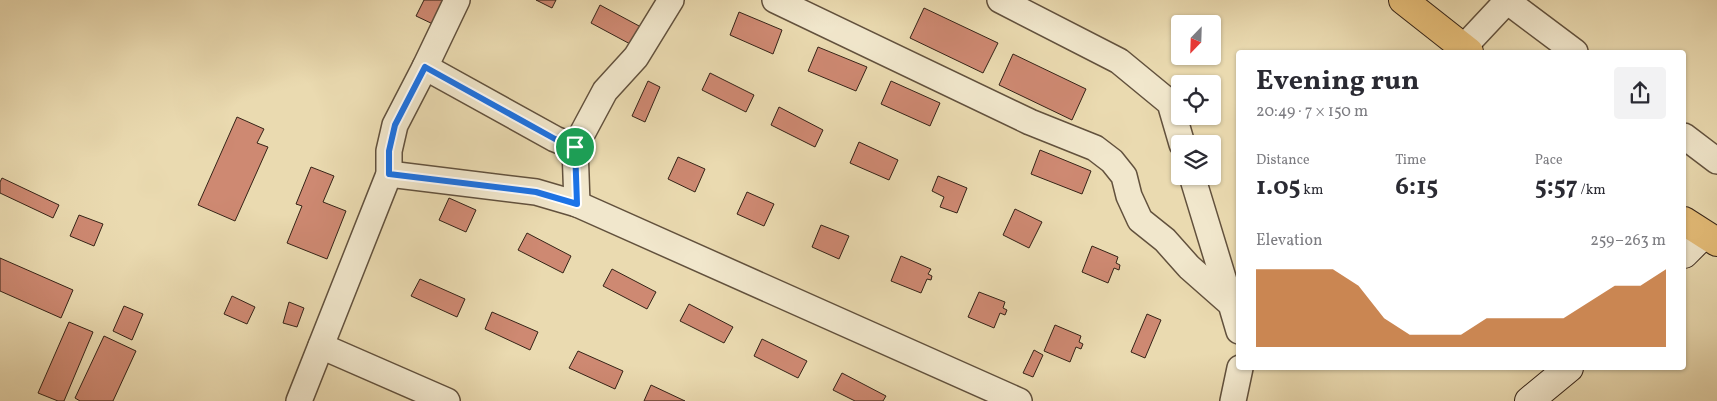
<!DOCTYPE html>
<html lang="en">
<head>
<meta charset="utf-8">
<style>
  :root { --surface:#fff; --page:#f2f2f3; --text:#2b2b33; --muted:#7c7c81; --accent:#b45309 }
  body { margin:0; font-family:Vollkorn,serif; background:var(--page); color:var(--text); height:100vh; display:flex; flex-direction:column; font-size:19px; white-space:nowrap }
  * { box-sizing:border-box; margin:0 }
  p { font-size:16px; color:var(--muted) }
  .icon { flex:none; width:28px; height:28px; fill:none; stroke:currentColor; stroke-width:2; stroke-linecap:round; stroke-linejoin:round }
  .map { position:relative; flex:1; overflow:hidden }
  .sheet { position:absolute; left:1236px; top:50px; width:450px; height:320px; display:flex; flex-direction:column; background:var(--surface); border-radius:5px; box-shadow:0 1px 4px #0004 }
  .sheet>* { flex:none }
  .needle { width:32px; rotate:203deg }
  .fabs { position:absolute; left:1171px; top:15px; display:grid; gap:10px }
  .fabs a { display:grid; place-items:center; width:50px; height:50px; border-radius:5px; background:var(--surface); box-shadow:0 1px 4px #0004; font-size:25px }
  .pin { position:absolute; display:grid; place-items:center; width:42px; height:42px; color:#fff; margin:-21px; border:2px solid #fff; border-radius:50%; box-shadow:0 1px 5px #0007 }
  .round { display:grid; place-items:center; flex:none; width:52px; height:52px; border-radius:5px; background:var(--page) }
  .head { display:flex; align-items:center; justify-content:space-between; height:85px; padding:0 20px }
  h1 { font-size:28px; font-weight:700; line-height:38px }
  .figures { display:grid; grid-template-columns:repeat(3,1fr); gap:8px; height:85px; padding:5px 20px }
  .figures div { display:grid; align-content:center }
  .figures b { font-size:25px; font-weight:700 }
  .figures small { font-size:14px; font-weight:400 }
  .figures p { font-size:14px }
  .chart { height:140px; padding:10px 20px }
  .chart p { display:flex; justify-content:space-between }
  .chart svg { width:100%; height:90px; margin-top:5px; fill:var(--accent); opacity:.7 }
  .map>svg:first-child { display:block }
  .building { fill:#ce8972; stroke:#352317 }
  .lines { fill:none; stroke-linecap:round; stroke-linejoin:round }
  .street-casing { stroke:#62513d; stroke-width:28 }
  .secondary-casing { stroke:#352317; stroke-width:30 }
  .highway-casing { stroke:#352317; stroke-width:30 }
  .street { stroke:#f1e7cc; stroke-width:25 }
  .secondary { stroke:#f1e7cc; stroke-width:28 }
  .highway { stroke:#e5bd78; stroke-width:28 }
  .route-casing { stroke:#fff; stroke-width:10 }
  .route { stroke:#1a73e8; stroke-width:6 }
</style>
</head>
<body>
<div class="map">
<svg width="1717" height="401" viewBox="0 0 1717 401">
  <rect width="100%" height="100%" fill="#eadab0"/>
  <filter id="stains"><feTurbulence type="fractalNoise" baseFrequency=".004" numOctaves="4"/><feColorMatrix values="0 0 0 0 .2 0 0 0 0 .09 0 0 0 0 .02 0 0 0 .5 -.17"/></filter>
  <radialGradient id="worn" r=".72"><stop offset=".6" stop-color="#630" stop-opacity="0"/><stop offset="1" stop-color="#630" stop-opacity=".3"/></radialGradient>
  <g class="building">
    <polygon points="424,0 448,0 435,25 416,16"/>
    <polygon points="536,0 556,0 552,8"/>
    <polygon points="600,5 641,27 632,45 591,23"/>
    <polygon points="924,8 998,43 983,73 910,38"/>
    <polygon points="739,12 782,30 773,54 730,35"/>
    <polygon points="818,47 867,67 856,91 808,71"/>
    <polygon points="1013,54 1086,89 1072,120 999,85"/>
    <polygon points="710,73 754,95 746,112 702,90"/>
    <polygon points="648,81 660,87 645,122 632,116"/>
    <polygon points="891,81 940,103 930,126 881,104"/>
    <polygon points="779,107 823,130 815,147 771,125"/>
    <polygon points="237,117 264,129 257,143 268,147 235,221 198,205"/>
    <polygon points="859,142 898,160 889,180 850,163"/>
    <polygon points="1040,150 1091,171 1082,194 1031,174"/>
    <polygon points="678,157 705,169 695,192 668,179"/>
    <polygon points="311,167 334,176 323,202 346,211 327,259 287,243 302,206 296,204"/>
    <polygon points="938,176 967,188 957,213 940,207 944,197 932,191"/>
    <polygon points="2,178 59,205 53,218 0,193 0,182"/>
    <polygon points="747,192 774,204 764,226 737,214"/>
    <polygon points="449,198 476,210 466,232 439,220"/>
    <polygon points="1015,209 1042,222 1029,248 1003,235"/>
    <polygon points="79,215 103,224 94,246 70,236"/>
    <polygon points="821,225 849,236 839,259 812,247"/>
    <polygon points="527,233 571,256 563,273 518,250"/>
    <polygon points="1092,246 1118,257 1116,263 1120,265 1119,270 1114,268 1108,283 1082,272"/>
    <polygon points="901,256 931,269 928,274 932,276 931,280 927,279 921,293 891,281"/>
    <polygon points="0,258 73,290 61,318 0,291"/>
    <polygon points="612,269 656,292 647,309 603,286"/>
    <polygon points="420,279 465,299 457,317 411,296"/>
    <polygon points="979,292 1005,302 1003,308 1007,310 1005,315 1000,313 994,328 968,317"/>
    <polygon points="232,296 255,307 247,324 224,314"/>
    <polygon points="289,302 304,308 297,327 283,323"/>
    <polygon points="689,304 733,327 724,343 680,321"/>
    <polygon points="124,306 143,314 132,340 113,331"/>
    <polygon points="492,312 538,332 530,350 485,329"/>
    <polygon points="1147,314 1161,320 1145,358 1131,352"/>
    <polygon points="69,322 93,332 64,401 58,401 38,393"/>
    <polygon points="1055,325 1081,336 1079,342 1083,344 1081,349 1076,347 1070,362 1044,351"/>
    <polygon points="104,336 136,351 113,401 80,401 75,398"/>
    <polygon points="762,339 807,361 798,378 754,356"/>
    <polygon points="1034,350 1043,355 1033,377 1023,373"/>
    <polygon points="578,351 623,371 615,389 569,368"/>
    <polygon points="842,373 886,396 883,401 855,401 833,390"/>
    <polygon points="651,385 685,401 644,401"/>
  </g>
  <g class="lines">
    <g class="street-casing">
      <g id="street">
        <polyline points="775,0 1030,122 1095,148 1112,161 1124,176 1129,196 1140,220 1165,240 1189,267 1231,304 1239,331"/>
        <polyline points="1000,0 1119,61 1170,103 1182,144"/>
        <polyline points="1507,1 1575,52"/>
        <polyline points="1463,48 1508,0"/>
        <polyline points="425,67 555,139 575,147 605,91 636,57 671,0"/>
        <polyline points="1684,136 1717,161"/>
        <polyline points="575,147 577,204"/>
        <polyline points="389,174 536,192 577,204 1019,401"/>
        <polyline points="1192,176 1231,304"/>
        <polyline points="321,346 447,401"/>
        <polyline points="299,401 389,174 389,151 395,125 425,67 457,0"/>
        <polyline points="1233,401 1240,368"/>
      </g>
    </g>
    <g class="secondary-casing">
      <g id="secondary">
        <polyline points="1684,254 1703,235"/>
        <polyline points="1529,401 1569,368"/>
      </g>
    </g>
    <g class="highway-casing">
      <g id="highway">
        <polyline points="1403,0 1469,52"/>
        <polyline points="1684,221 1717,242"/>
      </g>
    </g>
    <use href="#street" class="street"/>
    <use href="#secondary" class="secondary"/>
    <use href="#highway" class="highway"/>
  </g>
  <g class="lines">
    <g class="route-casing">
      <polygon id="route" points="425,67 555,139 575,147 577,204 536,192 389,174 389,151 395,125"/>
    </g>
    <use href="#route" class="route"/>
  </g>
  <rect width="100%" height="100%" filter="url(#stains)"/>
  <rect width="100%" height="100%" fill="url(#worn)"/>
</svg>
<div class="fabs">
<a><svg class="needle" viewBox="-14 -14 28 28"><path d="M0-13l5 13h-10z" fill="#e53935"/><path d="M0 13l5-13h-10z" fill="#7c7c81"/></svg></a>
<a><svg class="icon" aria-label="locate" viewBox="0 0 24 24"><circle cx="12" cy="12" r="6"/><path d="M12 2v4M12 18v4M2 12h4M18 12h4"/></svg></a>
<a><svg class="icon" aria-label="layers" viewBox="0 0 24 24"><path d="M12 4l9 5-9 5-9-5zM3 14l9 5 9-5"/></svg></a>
</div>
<div class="pin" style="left:575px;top:147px;background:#1e9e55"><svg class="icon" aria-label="arrive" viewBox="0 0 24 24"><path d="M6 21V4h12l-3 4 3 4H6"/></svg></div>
<section class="sheet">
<div class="head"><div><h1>Evening run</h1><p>20:49 · 7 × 150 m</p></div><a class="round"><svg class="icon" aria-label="share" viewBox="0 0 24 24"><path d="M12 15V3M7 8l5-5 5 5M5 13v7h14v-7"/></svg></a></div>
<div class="figures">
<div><p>Distance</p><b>1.05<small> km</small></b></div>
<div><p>Time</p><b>6:15</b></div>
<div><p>Pace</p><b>5:57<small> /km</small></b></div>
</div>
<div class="chart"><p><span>Elevation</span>259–263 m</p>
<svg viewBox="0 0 160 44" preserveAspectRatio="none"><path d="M0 44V6L10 6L20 6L30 6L40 14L50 30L60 38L70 38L80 38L90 30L100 30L110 30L120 30L130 22L140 14L150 14L160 6V44z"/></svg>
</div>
</section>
</div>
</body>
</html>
